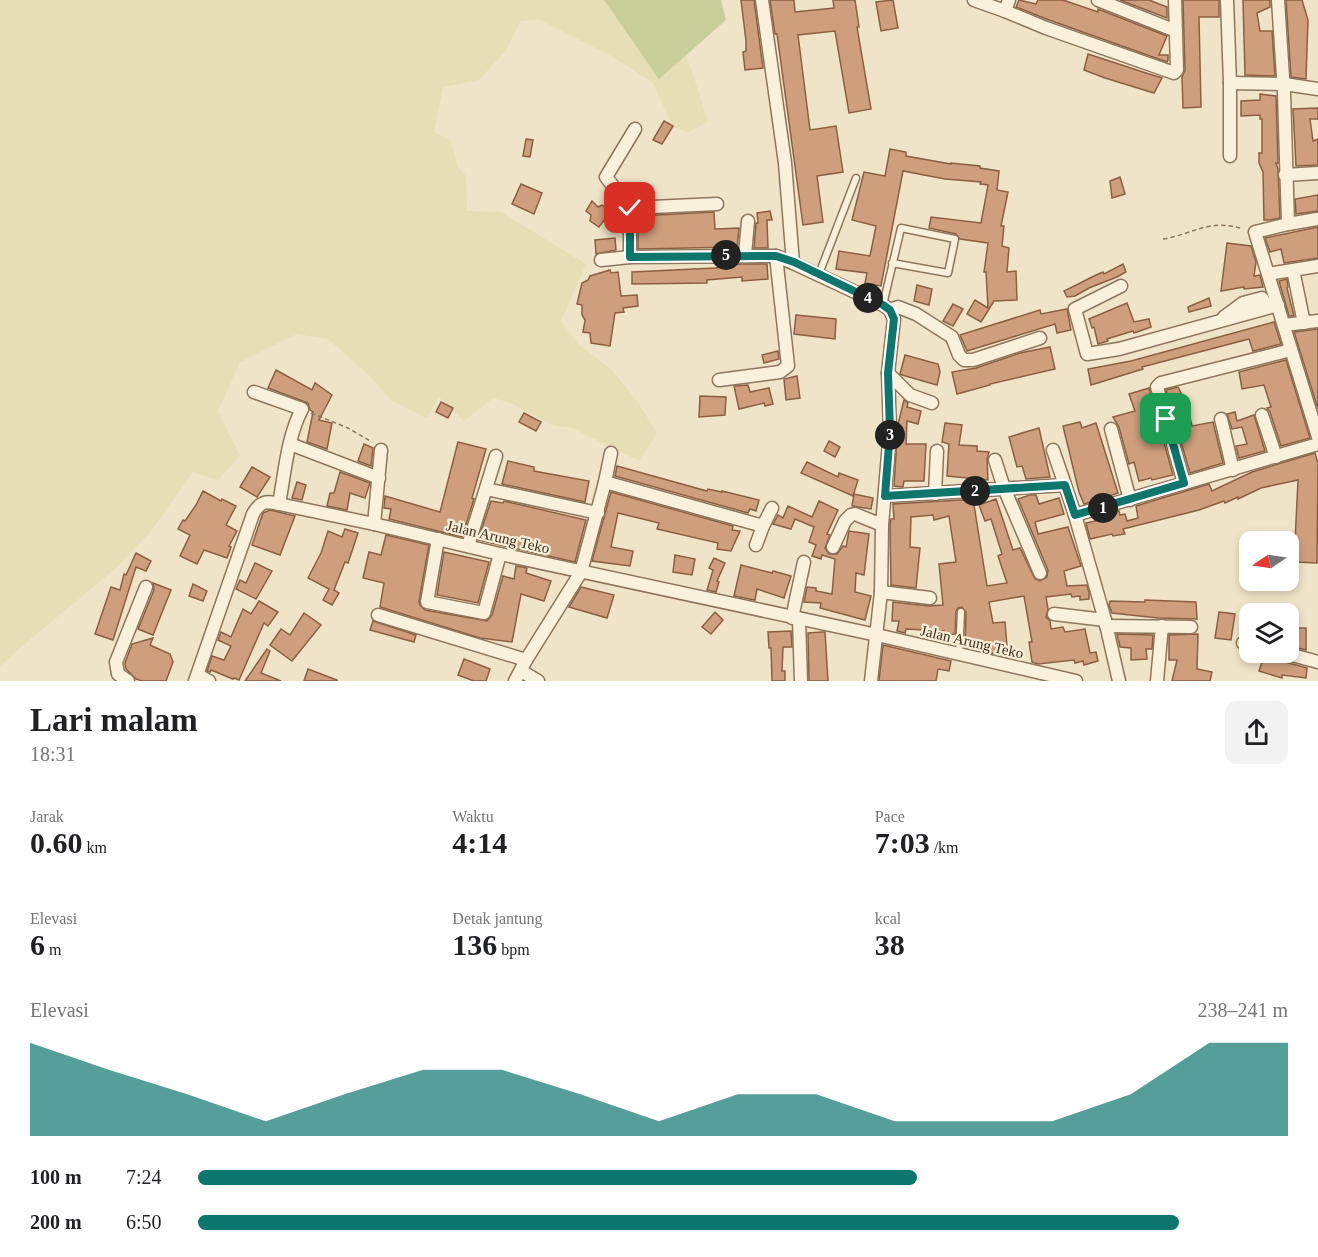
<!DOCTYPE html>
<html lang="id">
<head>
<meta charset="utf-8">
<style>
  :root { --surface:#fff; --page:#f2f2f2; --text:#202124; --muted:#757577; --accent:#0f766e }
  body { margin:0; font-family:"Times New Roman",serif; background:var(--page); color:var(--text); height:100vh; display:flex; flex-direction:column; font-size:22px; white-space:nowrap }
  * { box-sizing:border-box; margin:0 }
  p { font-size:20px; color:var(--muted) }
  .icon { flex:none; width:33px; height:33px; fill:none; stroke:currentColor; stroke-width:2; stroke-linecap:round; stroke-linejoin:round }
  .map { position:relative; height:681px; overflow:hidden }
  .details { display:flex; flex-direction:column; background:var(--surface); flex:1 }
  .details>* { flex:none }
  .needle { width:39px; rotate:257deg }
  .fabs { position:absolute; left:1239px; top:531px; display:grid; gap:12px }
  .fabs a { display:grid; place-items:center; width:60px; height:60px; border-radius:12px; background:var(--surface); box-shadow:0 3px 9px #0003; font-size:30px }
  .pin { position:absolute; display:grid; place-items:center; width:51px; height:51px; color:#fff; margin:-26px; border-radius:12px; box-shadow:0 3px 9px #0006 }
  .km { position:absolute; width:30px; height:30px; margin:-15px; border-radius:50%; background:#222; color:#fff; font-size:16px; line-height:30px; text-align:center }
  .round { display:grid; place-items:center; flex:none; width:63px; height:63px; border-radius:12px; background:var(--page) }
  .head { display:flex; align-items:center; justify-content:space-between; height:102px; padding:0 30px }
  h1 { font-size:33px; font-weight:700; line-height:45px }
  .figures { display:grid; grid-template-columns:repeat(3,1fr); gap:9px; height:102px; padding:6px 30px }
  .figures div { display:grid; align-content:center }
  .figures b { font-size:30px; font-weight:700 }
  .figures small { font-size:16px; font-weight:400 }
  .figures p { font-size:16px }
  .chart { height:168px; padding:12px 30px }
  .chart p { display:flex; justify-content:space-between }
  .chart svg { width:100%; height:108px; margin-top:6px; fill:var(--accent); opacity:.7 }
  ul { padding:0 30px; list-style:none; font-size:20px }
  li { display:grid; grid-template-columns:96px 72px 1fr; align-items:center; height:45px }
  li i { height:15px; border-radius:8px; background:var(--accent) }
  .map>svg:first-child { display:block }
  .farmland { fill:#e6deb5 }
  .green { fill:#c9cf9b }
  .building { fill:#cf9f7d; stroke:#8d5f41; stroke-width:1.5 }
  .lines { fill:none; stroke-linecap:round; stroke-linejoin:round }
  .service-casing { stroke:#8d765c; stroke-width:9 }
  .minor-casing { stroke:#8d765c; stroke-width:15 }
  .path { stroke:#8d765c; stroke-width:1.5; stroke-dasharray:4.5 3; stroke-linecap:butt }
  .service { stroke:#faf1dc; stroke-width:6 }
  .minor { stroke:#faf1dc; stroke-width:12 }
  .route-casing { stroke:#fff; stroke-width:12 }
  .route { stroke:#0f766e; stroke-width:8 }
  .labels { text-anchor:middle; stroke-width:4.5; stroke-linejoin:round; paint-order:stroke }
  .street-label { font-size:15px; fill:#3d2e20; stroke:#f7eed8 }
</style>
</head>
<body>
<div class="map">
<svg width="1318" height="681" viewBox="0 0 1318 681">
  <rect width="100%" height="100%" fill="#f0e4c8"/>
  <polygon class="farmland" points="0,0 651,0 675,27 693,74 708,122 687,133 673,126 652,82 613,57 538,19 521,21 507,49 479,80 443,87 434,132 451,141 458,167 466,176 467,211 501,212 586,264 561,321 578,344 611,369 637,401 657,433 639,461 572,428 552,425 511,403 493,398 464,421 439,397 427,418 391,400 369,375 328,339 297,334 240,362 218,411 240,456 218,480 193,472 151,531 115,569 21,647 0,666"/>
  <polygon class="green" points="604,0 721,0 726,20 659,79"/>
  <g class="building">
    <polygon points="741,0 754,0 763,68 745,70 743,52 746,51 746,41"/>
    <polygon points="770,0 794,0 795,12 834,8 833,0 855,0 859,27 857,27 871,109 849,113 835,31 798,35 810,130 836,126 843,172 817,176 823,222 803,225 777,34 775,34"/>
    <polygon points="893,0 898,28 881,31 876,2"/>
    <polygon points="1019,0 1036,4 1038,0 1063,0 1098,12 1098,9 1167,36 1159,55 1168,55 1168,60 1167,62 1049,20 1016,7"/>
    <polygon points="1120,0 1149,0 1167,7 1167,18"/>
    <polygon points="1183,0 1219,0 1219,17 1199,17 1201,107 1183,108 1182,77 1185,70"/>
    <polygon points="1243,0 1270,0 1270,7 1257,13 1260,31 1272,31 1275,76 1245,75"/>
    <polygon points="1286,0 1302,0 1308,20 1306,79 1291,77"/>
    <polygon points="1088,54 1149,74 1162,78 1154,93 1105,78 1084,70"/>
    <polygon points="1260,94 1276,96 1278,163 1276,163 1278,169 1280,218 1270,220 1264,220 1263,172 1259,163 1259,153 1262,153 1262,119 1260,119 1260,115 1241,116 1241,101 1260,100"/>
    <polygon points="1318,108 1318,119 1310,119 1313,141 1318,139 1318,165 1296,166 1293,109"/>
    <polygon points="664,121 673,126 662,144 653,140"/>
    <polygon points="526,139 533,140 530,157 523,156"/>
    <polygon points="890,149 906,152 906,156 951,164 951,163 980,166 980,168 999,171 997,190 1008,192 1001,226 1004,226 1002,246 1009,248 1007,272 1016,271 1017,300 994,301 981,322 967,314 975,300 988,308 986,272 984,272 988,243 960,239 956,234 929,228 931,217 981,223 988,185 980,184 981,182 945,179 903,171 881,286 865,283 867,273 836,269 839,251 870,256 876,226 852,220 864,172 885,176"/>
    <polygon points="1120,177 1125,194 1112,198 1110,181"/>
    <polygon points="521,184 542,193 534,214 512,204"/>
    <polygon points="1318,195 1318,211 1296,214 1295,199"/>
    <polygon points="592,201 598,207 602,205 611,211 599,227 590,221 591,215 586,211"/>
    <polygon points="770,211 772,220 767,220 768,248 754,248 756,223 758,223 757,213"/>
    <polygon points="714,212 715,229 739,228 737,247 638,249 638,216"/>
    <polygon points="1318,227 1318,258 1284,263 1281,249 1270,252 1265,238"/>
    <polygon points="615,238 616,250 596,254 595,240"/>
    <polygon points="1227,243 1251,246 1256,262 1254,276 1260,275 1263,287 1244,289 1244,287 1221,291"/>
    <polygon points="740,264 767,264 768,279 742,281 742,277 707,280 707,283 632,284 632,272 715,268"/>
    <polygon points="1123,264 1126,272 1117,277 1089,288 1075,296 1067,297 1064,291 1096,275 1103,272 1104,274"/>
    <polygon points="610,270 611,273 618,272 621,296 637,295 638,306 623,308 624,312 615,313 610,346 591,343 590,333 583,332 585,320 582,315 582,305 577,304 582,283 588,280 590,276"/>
    <polygon points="1287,279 1288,287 1287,288 1294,316 1289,316 1279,281"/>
    <polygon points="917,285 932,289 929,305 914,301"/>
    <polygon points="1209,298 1211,306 1189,312 1188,307"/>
    <polygon points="1127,303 1134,322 1149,319 1151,327 1134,333 1133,331 1107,339 1108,341 1098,344 1094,327 1092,328 1089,319"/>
    <polygon points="953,304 963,309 953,326 943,321"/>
    <polygon points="1067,309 1071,330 1057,333 1055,324 967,351 960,335 1040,310 1041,314"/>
    <polygon points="796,315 836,319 835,339 794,334"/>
    <polygon points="1274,322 1281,344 1253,351 1249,339 1142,367 1143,369 1091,385 1088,369 1131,361"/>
    <polygon points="1318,329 1318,409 1294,332"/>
    <polygon points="1050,347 1055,369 990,384 990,385 957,394 952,372 976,368 1020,353"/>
    <polygon points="778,351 779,359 764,363 762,355"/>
    <polygon points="905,355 938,364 940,372 937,385 902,375 900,374"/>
    <polygon points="1286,360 1310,438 1281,446 1270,412 1267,408 1271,407 1264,385 1242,389 1239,372"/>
    <polygon points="276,370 312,390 315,383 332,395 319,420 332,423 327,449 307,442 313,412 310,410 308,403 268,388"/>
    <polygon points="797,376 800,398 786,400 784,379"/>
    <polygon points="748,385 750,392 769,388 773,404 765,406 764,403 739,409 734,386"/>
    <polygon points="1178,387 1187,404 1192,426 1213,422 1223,463 1190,473 1166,390"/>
    <polygon points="1149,388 1173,475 1152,480 1151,478 1139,481 1134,462 1129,464 1119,427 1113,417 1135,411 1129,394"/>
    <polygon points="700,396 726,397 725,415 699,417"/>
    <polygon points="904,400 908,403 907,407 921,411 918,424 907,421 906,444 926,444 924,481 904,481 903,487 894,486 898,424"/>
    <polygon points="441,402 453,408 448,418 436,412"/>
    <polygon points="1235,412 1237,421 1254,415 1265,451 1239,458 1236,446 1247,444 1242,427 1232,429 1227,414"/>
    <polygon points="524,413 541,422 536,431 519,422"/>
    <polygon points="1080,422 1082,428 1096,423 1118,493 1084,504 1079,492 1063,426"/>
    <polygon points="945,423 962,425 959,445 977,446 977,451 989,452 987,459 988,480 947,476 949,444 942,442"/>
    <polygon points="1039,428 1050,477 1026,479 1022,466 1017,467 1009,437"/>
    <polygon points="829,441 840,447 835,457 824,451"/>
    <polygon points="458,442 486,449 472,498 474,499 462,537 389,519 391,509 384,508 385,496 440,512"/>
    <polygon points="364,444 373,448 371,466 358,461"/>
    <polygon points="1315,453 1318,463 1317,563 1294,562 1298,480 1261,488 1238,499 1238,497 1225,503 1224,501 1199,510 1123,529 1125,534 1113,536 1112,534 1090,539 1086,523 1108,518 1107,514 1119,511 1120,515 1125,514 1127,521 1138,518 1136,506 1209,484 1212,491 1252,472"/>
    <polygon points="508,461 534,467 534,471 589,481 585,502 502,484"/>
    <polygon points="807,462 838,477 839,473 858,480 853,496 801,473"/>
    <polygon points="617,466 707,491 708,489 722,492 722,491 759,500 756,511 750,509 748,513 615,476"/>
    <polygon points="252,467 270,477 257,497 240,487"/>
    <polygon points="340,472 370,483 365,498 350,493 347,510 327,506 330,493 334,493"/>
    <polygon points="297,482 306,485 302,500 292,498"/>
    <polygon points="203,491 221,501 222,499 236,506 226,525 237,531 229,546 231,547 227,558 204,550 197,564 180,556 190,535 178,529 183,520 185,521 196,505"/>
    <polygon points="611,492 733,526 732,530 740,531 731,551 717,549 718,543 657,529 659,523 618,513 611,547 633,551 630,566 592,561"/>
    <polygon points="854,494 873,498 871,509 852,506"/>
    <polygon points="1030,495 1036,495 1039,504 1059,498 1064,514 1035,522 1038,534 1068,527 1081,566 1064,571 1067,586 1087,585 1089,593 1089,599 1080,600 1080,596 1072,597 1071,594 1046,597 1048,609 1046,617 1050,621 1051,629 1063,627 1065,632 1085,629 1090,653 1096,652 1098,661 1084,665 1083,661 1075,663 1074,660 1038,664 1032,662 1029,642 1032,642 1024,596 989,602 993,623 1005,622 1008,657 965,647 966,612 962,607 958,608 956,611 955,634 944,635 944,631 906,629 905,633 897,631 899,621 892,621 893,602 929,606 943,605 939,564 956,562 949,516 934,520 933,515 911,517 910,547 920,548 916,588 891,585 890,525 891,519 894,519 893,504 978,499 979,504 974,505 987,586 1007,583 998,556 1002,554 991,519 985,521 979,505 996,499 1013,550 1020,548 1035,579 1040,581 1047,577 1048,570 1018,499"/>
    <polygon points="491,501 503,503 504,501 586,520 575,562 478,540"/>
    <polygon points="819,501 838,510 827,534 830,535 825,548 829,554 837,554 843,546 846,547 849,531 869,534 864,575 856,573 855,592 871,596 865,620 820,608 821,603 804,602 807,587 816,588 816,591 832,594 835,559 822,555 821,559 812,556 816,545 809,542 814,527 795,519 791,529 773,524 778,515 783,518 788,506 812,517"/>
    <polygon points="270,510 295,516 280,555 252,545 263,513"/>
    <polygon points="345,529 358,533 348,563 345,562 334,590 339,593 332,605 323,600 329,589 308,578 321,553 328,531 342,537"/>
    <polygon points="386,535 429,545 419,601 420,605 425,610 487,621 492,615 503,576 514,579 516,566 527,568 526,573 551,581 544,601 521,594 512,642 480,638 380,607 384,583 363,578 369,552 381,555"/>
    <polygon points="444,552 489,562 478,603 437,595"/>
    <polygon points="136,553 151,561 146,571 136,567 113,640 95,634 111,587 120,590 124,574 126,575"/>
    <polygon points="675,555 695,559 692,575 673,572"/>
    <polygon points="714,558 725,563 717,581 719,582 716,592 707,590 713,570 709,568"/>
    <polygon points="255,563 272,571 256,599 236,589 240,580 246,583"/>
    <polygon points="741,565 772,573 773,571 791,576 784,598 757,589 755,600 734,596"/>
    <polygon points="153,583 171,590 153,635 138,629 154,590"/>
    <polygon points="193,584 207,591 203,601 189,596"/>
    <polygon points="581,587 614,595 607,618 569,607"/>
    <polygon points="1145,600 1196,602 1197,619 1158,618 1112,613 1109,605 1110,601 1145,602"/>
    <polygon points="259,601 278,612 268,626 264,623 239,680 234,678 233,679 211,670 210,672 207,671 212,656 224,660 231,646 218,640 221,632 231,637 243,609 251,614"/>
    <polygon points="715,612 723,620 711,634 702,627"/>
    <polygon points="1219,612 1235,614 1231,640 1215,638"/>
    <polygon points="304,613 321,625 292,661 270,645 281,629 290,635"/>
    <polygon points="373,621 416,635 414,642 370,630"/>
    <polygon points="1288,628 1306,628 1306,650 1289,646"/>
    <polygon points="791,631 792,647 783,647 782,671 785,671 785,681 772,681 771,648 769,648 768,632"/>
    <polygon points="822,632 825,632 828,681 809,681 808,633"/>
    <polygon points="1117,634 1153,635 1152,649 1146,649 1147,659 1131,660 1131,648 1120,647"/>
    <polygon points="1198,634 1197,669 1212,672 1210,681 1172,681 1177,660 1169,660 1169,635"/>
    <polygon points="153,638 150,645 170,654 173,662 166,681 142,681 136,679 126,669 125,663 132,644"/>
    <polygon points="883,645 951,661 949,671 938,669 936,681 879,681"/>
    <polygon points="267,649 270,651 261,673 281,681 245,681"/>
    <polygon points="1265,652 1273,652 1278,660 1307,668 1306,678 1282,675 1282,678 1259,671"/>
    <polygon points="464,659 490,669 486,681 474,681 458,675"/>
    <polygon points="308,669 337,680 337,681 304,681"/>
  </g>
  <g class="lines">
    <g class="service-casing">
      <g id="service">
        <polyline points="819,274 856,178"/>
        <polyline points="883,305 901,228 955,239 948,273 892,263"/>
        <polyline points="959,654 961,612"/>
      </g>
    </g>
    <g class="minor-casing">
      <g id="minor">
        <polyline points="762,0 785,163 793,263"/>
        <polyline points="974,0 1005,11"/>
        <polyline points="1009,0 1005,11 1046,28 1174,73 1177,70 1175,0"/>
        <polyline points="1098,0 1176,31"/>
        <polyline points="1227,0 1230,83 1230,156"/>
        <polyline points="1278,0 1284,92 1288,224"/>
        <polyline points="1230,83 1284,84 1318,89"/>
        <polyline points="1285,175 1318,173"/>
        <polyline points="630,208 717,204"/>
        <polyline points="1317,219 1288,224 1255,232 1318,437"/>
        <polyline points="745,255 748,221"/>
        <polyline points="630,257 630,208 606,177 635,129"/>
        <polyline points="601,260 630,257 776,256 793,263 883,305 890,310 894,319 888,373 890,431 882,525 881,592 871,681"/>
        <polyline points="1293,270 1304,323"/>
        <polyline points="1268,274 1318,266"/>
        <polyline points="1121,286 1075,309 1087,354 1119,349 1278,305"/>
        <polyline points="890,310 898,307 916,314 952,337 959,355 964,360 973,360 1040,338"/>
        <polyline points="1224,317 1243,303 1262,298 1268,307"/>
        <polyline points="1284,325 1318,321"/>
        <polyline points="888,373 910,395 932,403"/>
        <polyline points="719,380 780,372 788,366 776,256"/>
        <polyline points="1262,415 1276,457"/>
        <polyline points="1221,419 1233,470"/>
        <polyline points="1111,429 1130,500"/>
        <polyline points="290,444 379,478"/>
        <polyline points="381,450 374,524 500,554 877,635 1076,681"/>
        <polyline points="1053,450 1065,485"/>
        <polyline points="995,460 1004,488 1040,573"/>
        <polyline points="605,482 611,453"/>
        <polyline points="1184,483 1157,387 1161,383 1291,350"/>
        <polyline points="486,489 598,513"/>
        <polyline points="935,494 937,451"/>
        <polyline points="885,496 1065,485 1075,515 1318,444"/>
        <polyline points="279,504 374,524"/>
        <polyline points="1075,515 1105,620 1119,681"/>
        <polyline points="438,539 427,602 484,613 500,554"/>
        <polyline points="756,545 763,526"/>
        <polyline points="468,546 496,456"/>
        <polyline points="833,547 845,521 851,515 855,514 882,525"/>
        <polyline points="881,592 930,598"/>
        <polyline points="1054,614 1105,620"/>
        <polyline points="378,615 526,660"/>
        <polyline points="792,618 804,562"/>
        <polyline points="799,620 801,681"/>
        <polyline points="1106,626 1191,627"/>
        <polyline points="1243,643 1250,644"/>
        <polyline points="1281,652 1318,662"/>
        <polyline points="521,671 538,681"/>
        <polyline points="198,675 209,681"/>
        <polyline points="128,681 118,674 116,662 146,587"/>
        <path d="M195,681l58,-167c7,-12 13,-14 26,-10 6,-32 8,-66 23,-95l-48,-17"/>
        <polyline points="515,681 526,660 581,572 605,482 763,526 772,508"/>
        <polyline points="1157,681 1162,626"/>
      </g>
    </g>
    <g class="path">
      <path d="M1163,239c31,-5 46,-21 80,-10"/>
      <polyline points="311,413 348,428 372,442"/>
    </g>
    <use href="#service" class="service"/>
    <use href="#minor" class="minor"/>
  </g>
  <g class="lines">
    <g class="route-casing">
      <polyline id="route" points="630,208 630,257 776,256 794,262 883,305 890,310 894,319 888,373 890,431 885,496 1065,485 1075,515 1184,483 1166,419"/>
    </g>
    <use href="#route" class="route"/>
  </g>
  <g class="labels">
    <g class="street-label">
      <text transform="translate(498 537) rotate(13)" y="5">Jalan Arung Teko</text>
      <text transform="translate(972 642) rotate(13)" y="5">Jalan Arung Teko</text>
    </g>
  </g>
</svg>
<div class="fabs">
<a><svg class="needle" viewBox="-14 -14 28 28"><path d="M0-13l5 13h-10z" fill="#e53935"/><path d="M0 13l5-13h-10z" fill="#757577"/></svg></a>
<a><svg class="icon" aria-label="layers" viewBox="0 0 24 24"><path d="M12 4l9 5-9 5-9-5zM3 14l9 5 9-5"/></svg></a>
</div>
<div class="pin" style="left:1166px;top:419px;background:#1e9e55"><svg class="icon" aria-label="arrive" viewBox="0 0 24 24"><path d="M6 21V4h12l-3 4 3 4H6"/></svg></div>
<div class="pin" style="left:630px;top:208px;background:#d93025"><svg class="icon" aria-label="check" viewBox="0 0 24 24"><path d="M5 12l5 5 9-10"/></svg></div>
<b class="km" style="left:1103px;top:508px">1</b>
<b class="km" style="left:975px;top:491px">2</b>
<b class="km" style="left:890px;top:435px">3</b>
<b class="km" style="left:868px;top:298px">4</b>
<b class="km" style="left:726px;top:255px">5</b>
</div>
<section class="details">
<div class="head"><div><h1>Lari malam</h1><p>18:31</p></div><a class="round"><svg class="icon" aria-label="share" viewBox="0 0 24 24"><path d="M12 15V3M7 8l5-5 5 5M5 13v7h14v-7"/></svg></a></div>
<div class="figures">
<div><p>Jarak</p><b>0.60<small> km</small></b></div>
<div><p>Waktu</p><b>4:14</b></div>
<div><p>Pace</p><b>7:03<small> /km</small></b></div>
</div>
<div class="figures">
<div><p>Elevasi</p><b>6<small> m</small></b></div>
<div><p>Detak jantung</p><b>136<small> bpm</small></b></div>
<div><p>kcal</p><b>38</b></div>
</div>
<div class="chart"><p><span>Elevasi</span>238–241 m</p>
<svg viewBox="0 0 160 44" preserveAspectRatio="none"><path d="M0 44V6L10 17L20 27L30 38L40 27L50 17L60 17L70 27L80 38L90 27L100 27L110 38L120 38L130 38L140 27L150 6L160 6V44z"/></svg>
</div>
<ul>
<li><b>100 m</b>7:24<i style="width:66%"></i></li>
<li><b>200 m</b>6:50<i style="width:90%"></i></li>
</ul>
</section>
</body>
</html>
